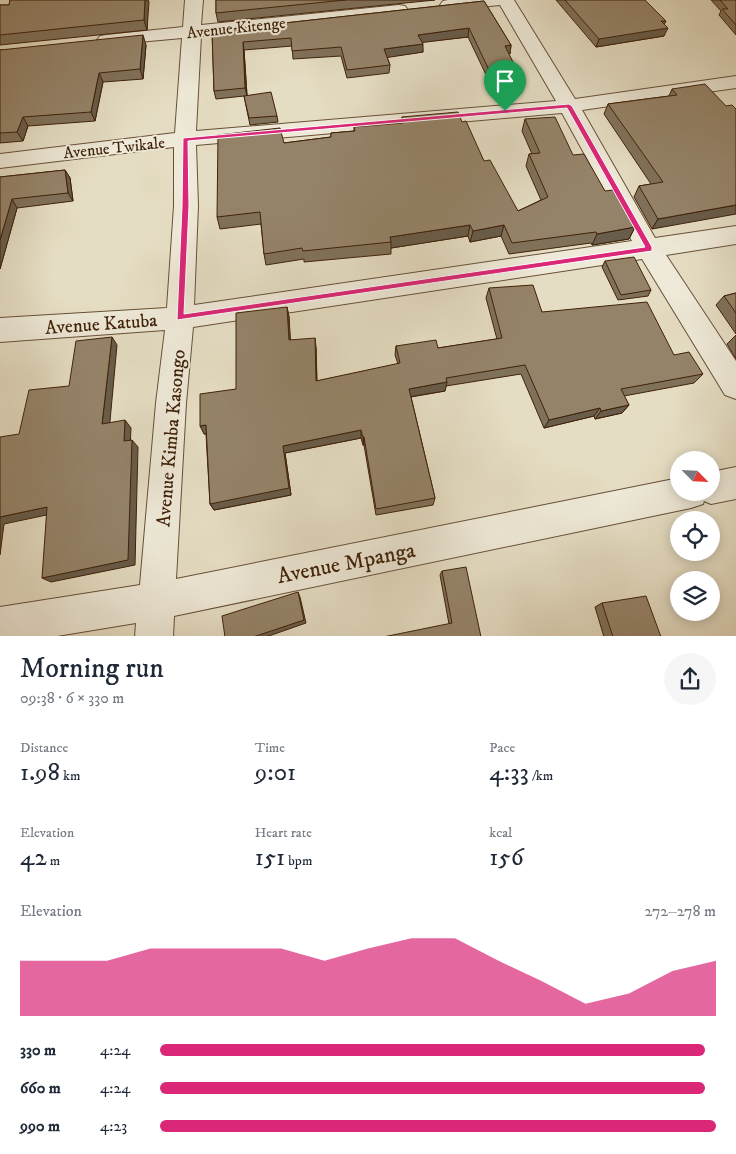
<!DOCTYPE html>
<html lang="en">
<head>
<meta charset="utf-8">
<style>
  :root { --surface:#fff; --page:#f6f6f7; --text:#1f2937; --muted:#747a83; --accent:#db2777 }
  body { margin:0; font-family:"IM FELL DW Pica",serif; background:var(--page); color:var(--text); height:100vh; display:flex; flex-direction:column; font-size:19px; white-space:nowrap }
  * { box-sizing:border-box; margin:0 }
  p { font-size:16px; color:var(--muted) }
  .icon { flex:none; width:28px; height:28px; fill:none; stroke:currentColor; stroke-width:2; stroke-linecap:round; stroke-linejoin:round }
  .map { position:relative; height:636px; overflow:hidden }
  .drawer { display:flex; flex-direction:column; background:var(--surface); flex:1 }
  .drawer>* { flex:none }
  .needle { width:32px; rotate:114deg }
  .fabs { position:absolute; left:670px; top:451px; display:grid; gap:10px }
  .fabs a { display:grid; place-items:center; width:50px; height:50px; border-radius:50%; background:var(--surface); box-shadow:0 2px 12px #0003; font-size:25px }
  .pin { position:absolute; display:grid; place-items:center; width:42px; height:42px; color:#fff; margin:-51px -21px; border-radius:50% 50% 50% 0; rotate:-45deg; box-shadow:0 0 5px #0007 }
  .pin .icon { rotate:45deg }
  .round { display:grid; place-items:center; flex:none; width:52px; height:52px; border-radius:26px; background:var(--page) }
  .summary { display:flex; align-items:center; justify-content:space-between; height:85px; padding:0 20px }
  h1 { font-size:28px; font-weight:600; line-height:38px }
  .figures { display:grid; grid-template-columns:repeat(3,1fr); gap:8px; height:85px; padding:5px 20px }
  .figures div { display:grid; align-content:center }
  .figures b { font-size:25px; font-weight:600 }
  .figures small { font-size:14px; font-weight:400 }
  .figures p { font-size:14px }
  .chart { height:140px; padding:10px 20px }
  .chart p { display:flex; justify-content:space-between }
  .chart svg { width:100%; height:90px; margin-top:5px; fill:var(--accent); opacity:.7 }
  ul { padding:0 20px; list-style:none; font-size:16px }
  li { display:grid; grid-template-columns:80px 60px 1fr; align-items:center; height:38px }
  li i { height:12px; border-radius:6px; background:var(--accent) }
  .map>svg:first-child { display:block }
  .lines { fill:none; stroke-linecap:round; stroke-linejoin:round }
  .street-casing { stroke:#685037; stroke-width:2 }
  .street { fill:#eee9d8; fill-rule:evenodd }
  .wall { fill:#80715a; stroke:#3f2108 }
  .shaded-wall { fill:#685c4a; stroke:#3f2108 }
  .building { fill:#958369; stroke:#3f2108 }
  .route { fill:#db2777; stroke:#fff; fill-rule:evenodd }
  .labels { text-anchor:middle; stroke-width:4; stroke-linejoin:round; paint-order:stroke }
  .far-street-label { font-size:16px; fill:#3f2108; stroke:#eee9d8 }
  .street-label { font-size:19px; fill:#3f2108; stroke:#eee9d8 }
  .near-street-label { font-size:22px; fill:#3f2108; stroke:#eee9d8 }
</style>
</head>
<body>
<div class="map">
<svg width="736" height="637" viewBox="0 0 736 637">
  <rect width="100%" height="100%" fill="#e5ddc3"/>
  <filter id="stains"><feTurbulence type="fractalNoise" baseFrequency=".004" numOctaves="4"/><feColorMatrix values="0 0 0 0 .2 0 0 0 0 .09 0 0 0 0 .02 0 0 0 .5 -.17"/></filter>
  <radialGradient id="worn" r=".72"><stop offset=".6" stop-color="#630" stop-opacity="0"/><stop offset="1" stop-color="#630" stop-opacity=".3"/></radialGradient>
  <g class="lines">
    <g class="street-casing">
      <path id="street" d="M185,0h18l-2,25 198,-20 6,1 3,4 -3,4 -6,1 -198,21 -5,95 360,-30 -56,-96 -51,5 -6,-1 -3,-4 3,-4 5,-1h66l61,99 161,-23v12l-154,22 73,128 81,-12v18l-70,11 70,106v38l-11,-4 -83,-136 -449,68 -7,76 -10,176 503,-101v14h32v-20l25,-5v32l-25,5 -7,-3 -1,3 -12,4 -517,108 -1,21h-38l1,-14 -85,14h-51v-30l140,-22 16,-182 9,-73 -165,12v-24l167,-10 7,-102v-59l-174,21v-14l175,-21 7,-95 -76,7 -6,-1 -3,-4 3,-4 6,-1 77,-8zM562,113l70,128 -438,64 4,-99 -2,-61z"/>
    </g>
    <use href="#street" class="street"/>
  </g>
  <g class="wall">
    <polygon points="10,0 148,0 147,30 0,45 0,5 9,5"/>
    <polygon points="216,0 435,0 218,22 216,13"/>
    <polygon points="556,0 645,0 664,24 664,36 596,47"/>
    <polygon points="711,0 736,0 736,35 719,15 721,11"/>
    <polygon points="484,1 511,45 510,54 508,54 517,70 515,78 489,81 468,37 422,42 423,52 387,57 390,65 389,73 347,78 341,56 293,59 292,46 244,50 247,95 277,116 278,122 250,125 244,96 216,99 214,91 212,31"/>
    <polygon points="146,45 143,79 103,82 95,121 28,126 23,141 0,143 0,50"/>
    <polygon points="672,89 726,106 652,229 634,197 639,186 651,184 604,114 608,104 669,96"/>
    <polygon points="402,117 462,122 484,161 518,211 541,200 526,166 529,154 532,154 522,131 525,119 573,155 605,191 635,227 629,239 592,245 591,243 509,254 501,236 470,242 468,236 391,248 391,254 304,262 304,259 266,265 264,254 261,224 220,229 217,217 284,143 331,137 331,133 354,131 354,127 401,123"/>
    <polygon points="65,170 70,178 73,201 17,208 0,269 0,177"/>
    <polygon points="605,261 651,290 648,296 618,300 602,267"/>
    <polygon points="489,288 542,312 674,355 703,374 694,383 624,396 629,405 622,413 595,419 594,416 544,428 521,374 446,386 445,391 411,397 435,498 433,505 376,515 364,445 363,445 361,438 285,453 291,495 214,510 210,504 206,434 204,434 236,389 287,307 289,317 290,340 316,347 317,381 398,364 395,355 396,346 438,348 497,339 486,298"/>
    <polygon points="736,293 736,334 716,305 724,296"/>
    <polygon points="736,335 736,359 727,344"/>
    <polygon points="442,571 481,637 449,624 440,575"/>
    <polygon points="602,603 661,637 604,637 595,607"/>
  </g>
  <g class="shaded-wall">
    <polygon points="145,0 148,0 149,2 147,30 144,20"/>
    <polygon points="661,21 666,21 662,29 668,28 664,36 596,47 599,39"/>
    <polygon points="469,28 468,37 418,43 418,35"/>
    <polygon points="143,35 146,45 143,79 140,69"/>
    <polygon points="243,42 244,50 247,96 245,88"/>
    <polygon points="423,44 423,52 384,58 384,49"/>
    <polygon points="511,45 510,54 503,55 505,46"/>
    <polygon points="99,73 103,82 95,121 91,112"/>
    <polygon points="23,117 28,126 23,141 17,132"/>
    <polygon points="65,170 70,178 73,201 68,193"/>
    <polygon points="12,199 17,208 0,269 0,240"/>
    <polygon points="736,205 736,214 652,229 658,219"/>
    <polygon points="470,225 468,236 391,248 391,242 390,237"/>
    <polygon points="504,225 501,236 470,242 473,231"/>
    <polygon points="635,227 629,239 592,245 597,234"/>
    <polygon points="287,307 289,317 291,349 289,340"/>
    <polygon points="112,337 117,345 109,432 102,424"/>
    <polygon points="315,338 316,347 317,390 316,381"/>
    <polygon points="447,382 445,391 408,397 409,389"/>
    <polygon points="629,405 622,413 595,419 601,411"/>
    <polygon points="600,408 594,416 544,428 549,420"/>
    <polygon points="125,420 131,428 130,449 124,441"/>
    <polygon points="206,425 210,433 204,434 200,426"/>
    <polygon points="361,430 361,438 285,453 291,495 214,510 210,504 283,446"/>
    <rect x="363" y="437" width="1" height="8"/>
    <polygon points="132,440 138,447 135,565 51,582 42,578"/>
    <polygon points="47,507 56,513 4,524 0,555 0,517"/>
    <polygon points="298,592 300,597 306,623 266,637 253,637"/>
  </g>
  <g class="building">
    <polygon points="10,0 145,0 144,20 0,35 0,5 9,5"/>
    <polygon points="216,0 345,0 216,13"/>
    <polygon points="565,0 645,0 666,21 661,21 668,28 599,39"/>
    <polygon points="720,0 736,0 736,25 722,9 728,9"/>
    <polygon points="484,1 511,45 505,46 517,70 490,72 469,28 418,35 423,44 384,49 390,65 347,70 341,47 292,51 291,38 243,42 245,88 214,91 212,31"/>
    <polygon points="143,35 140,69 99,73 91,112 23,117 17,132 0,133 0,50"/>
    <polygon points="705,84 726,106 732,105 736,109 736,205 658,219 639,186 663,182 608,104 677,95 672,89"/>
    <polygon points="271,92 277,116 249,118 244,96"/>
    <polygon points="458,112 462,122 466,121 484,161 490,160 518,211 548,197 529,154 540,153 525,119 555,117 573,155 584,154 605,191 613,190 635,227 597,234 596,232 512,243 504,225 473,231 470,225 390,237 391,242 303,251 302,248 264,254 260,212 217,217 218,135 280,128 284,143 331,137 331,133 355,131 354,127 403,123 402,117"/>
    <polygon points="65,170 68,193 12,199 0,240 0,177"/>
    <polygon points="634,257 651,290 621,295 605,261"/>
    <polygon points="533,285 542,312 647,302 674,355 689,352 703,374 621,389 629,405 601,411 600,408 549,420 525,365 446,378 447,382 409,389 435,498 376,509 364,437 363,437 361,430 283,446 289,488 210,504 206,425 200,426 200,394 236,389 236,313 287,307 289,340 315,338 316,381 400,363 396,346 436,340 438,348 502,338 489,288"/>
    <polygon points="736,293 736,313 724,296"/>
    <polygon points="112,337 102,424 125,420 124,441 132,440 128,560 42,578 47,507 0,517 0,437 19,434 29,390 69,386 76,341"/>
    <polygon points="466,567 481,637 383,637 452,623 442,571"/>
    <polygon points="298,592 304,620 253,637 225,637 222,616"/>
    <polygon points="646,596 661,637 613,637 602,603"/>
  </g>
  <path class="route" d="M569,104l3,2 80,141v4l-475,69 5,-114 1,-68zM567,108l78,139 -461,67 5,-108 -1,-65z"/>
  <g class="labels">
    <g class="far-street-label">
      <text transform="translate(236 27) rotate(-6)" y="6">Avenue Kitenge</text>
      <text transform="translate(114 147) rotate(-6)" y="6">Avenue Twikale</text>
    </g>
    <g class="street-label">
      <text transform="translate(101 323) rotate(-4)" y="7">Avenue Katuba</text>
      <text transform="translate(170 438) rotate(-85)" y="7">Avenue Kimba Kasongo</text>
    </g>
    <g class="near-street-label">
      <text transform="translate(346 562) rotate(-11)" y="8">Avenue Mpanga</text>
    </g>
  </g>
  <rect width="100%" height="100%" filter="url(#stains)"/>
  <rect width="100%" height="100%" fill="url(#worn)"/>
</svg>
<div class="fabs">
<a><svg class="needle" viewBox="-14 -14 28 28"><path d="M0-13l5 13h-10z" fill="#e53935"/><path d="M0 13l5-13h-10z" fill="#747a83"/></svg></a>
<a><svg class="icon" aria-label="locate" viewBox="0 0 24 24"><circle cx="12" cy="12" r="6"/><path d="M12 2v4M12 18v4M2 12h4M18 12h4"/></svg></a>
<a><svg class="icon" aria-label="layers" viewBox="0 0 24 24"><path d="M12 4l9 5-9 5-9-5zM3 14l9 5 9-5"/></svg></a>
</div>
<div class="pin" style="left:505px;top:111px;background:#1e9e55"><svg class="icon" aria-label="arrive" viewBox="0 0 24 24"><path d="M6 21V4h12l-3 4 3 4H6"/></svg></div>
</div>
<section class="drawer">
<div class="summary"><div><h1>Morning run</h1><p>09:38 · 6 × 330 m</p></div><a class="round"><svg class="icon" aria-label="share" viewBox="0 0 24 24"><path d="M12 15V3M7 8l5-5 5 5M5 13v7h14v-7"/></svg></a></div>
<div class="figures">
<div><p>Distance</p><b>1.98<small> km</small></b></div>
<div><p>Time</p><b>9:01</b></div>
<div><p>Pace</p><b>4:33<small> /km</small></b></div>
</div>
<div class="figures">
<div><p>Elevation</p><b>42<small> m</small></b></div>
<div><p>Heart rate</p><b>151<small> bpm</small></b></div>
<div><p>kcal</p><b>156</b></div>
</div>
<div class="chart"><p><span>Elevation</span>272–278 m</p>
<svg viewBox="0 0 160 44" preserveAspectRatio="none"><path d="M0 44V17L10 17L20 17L30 11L40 11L50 11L60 11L70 17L80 11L90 6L100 6L110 17L120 27L130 38L140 33L150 22L160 17V44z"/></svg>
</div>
<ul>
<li><b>330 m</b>4:24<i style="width:98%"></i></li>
<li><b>660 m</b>4:24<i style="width:98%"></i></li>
<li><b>990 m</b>4:23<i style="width:100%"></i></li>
</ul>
</section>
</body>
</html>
